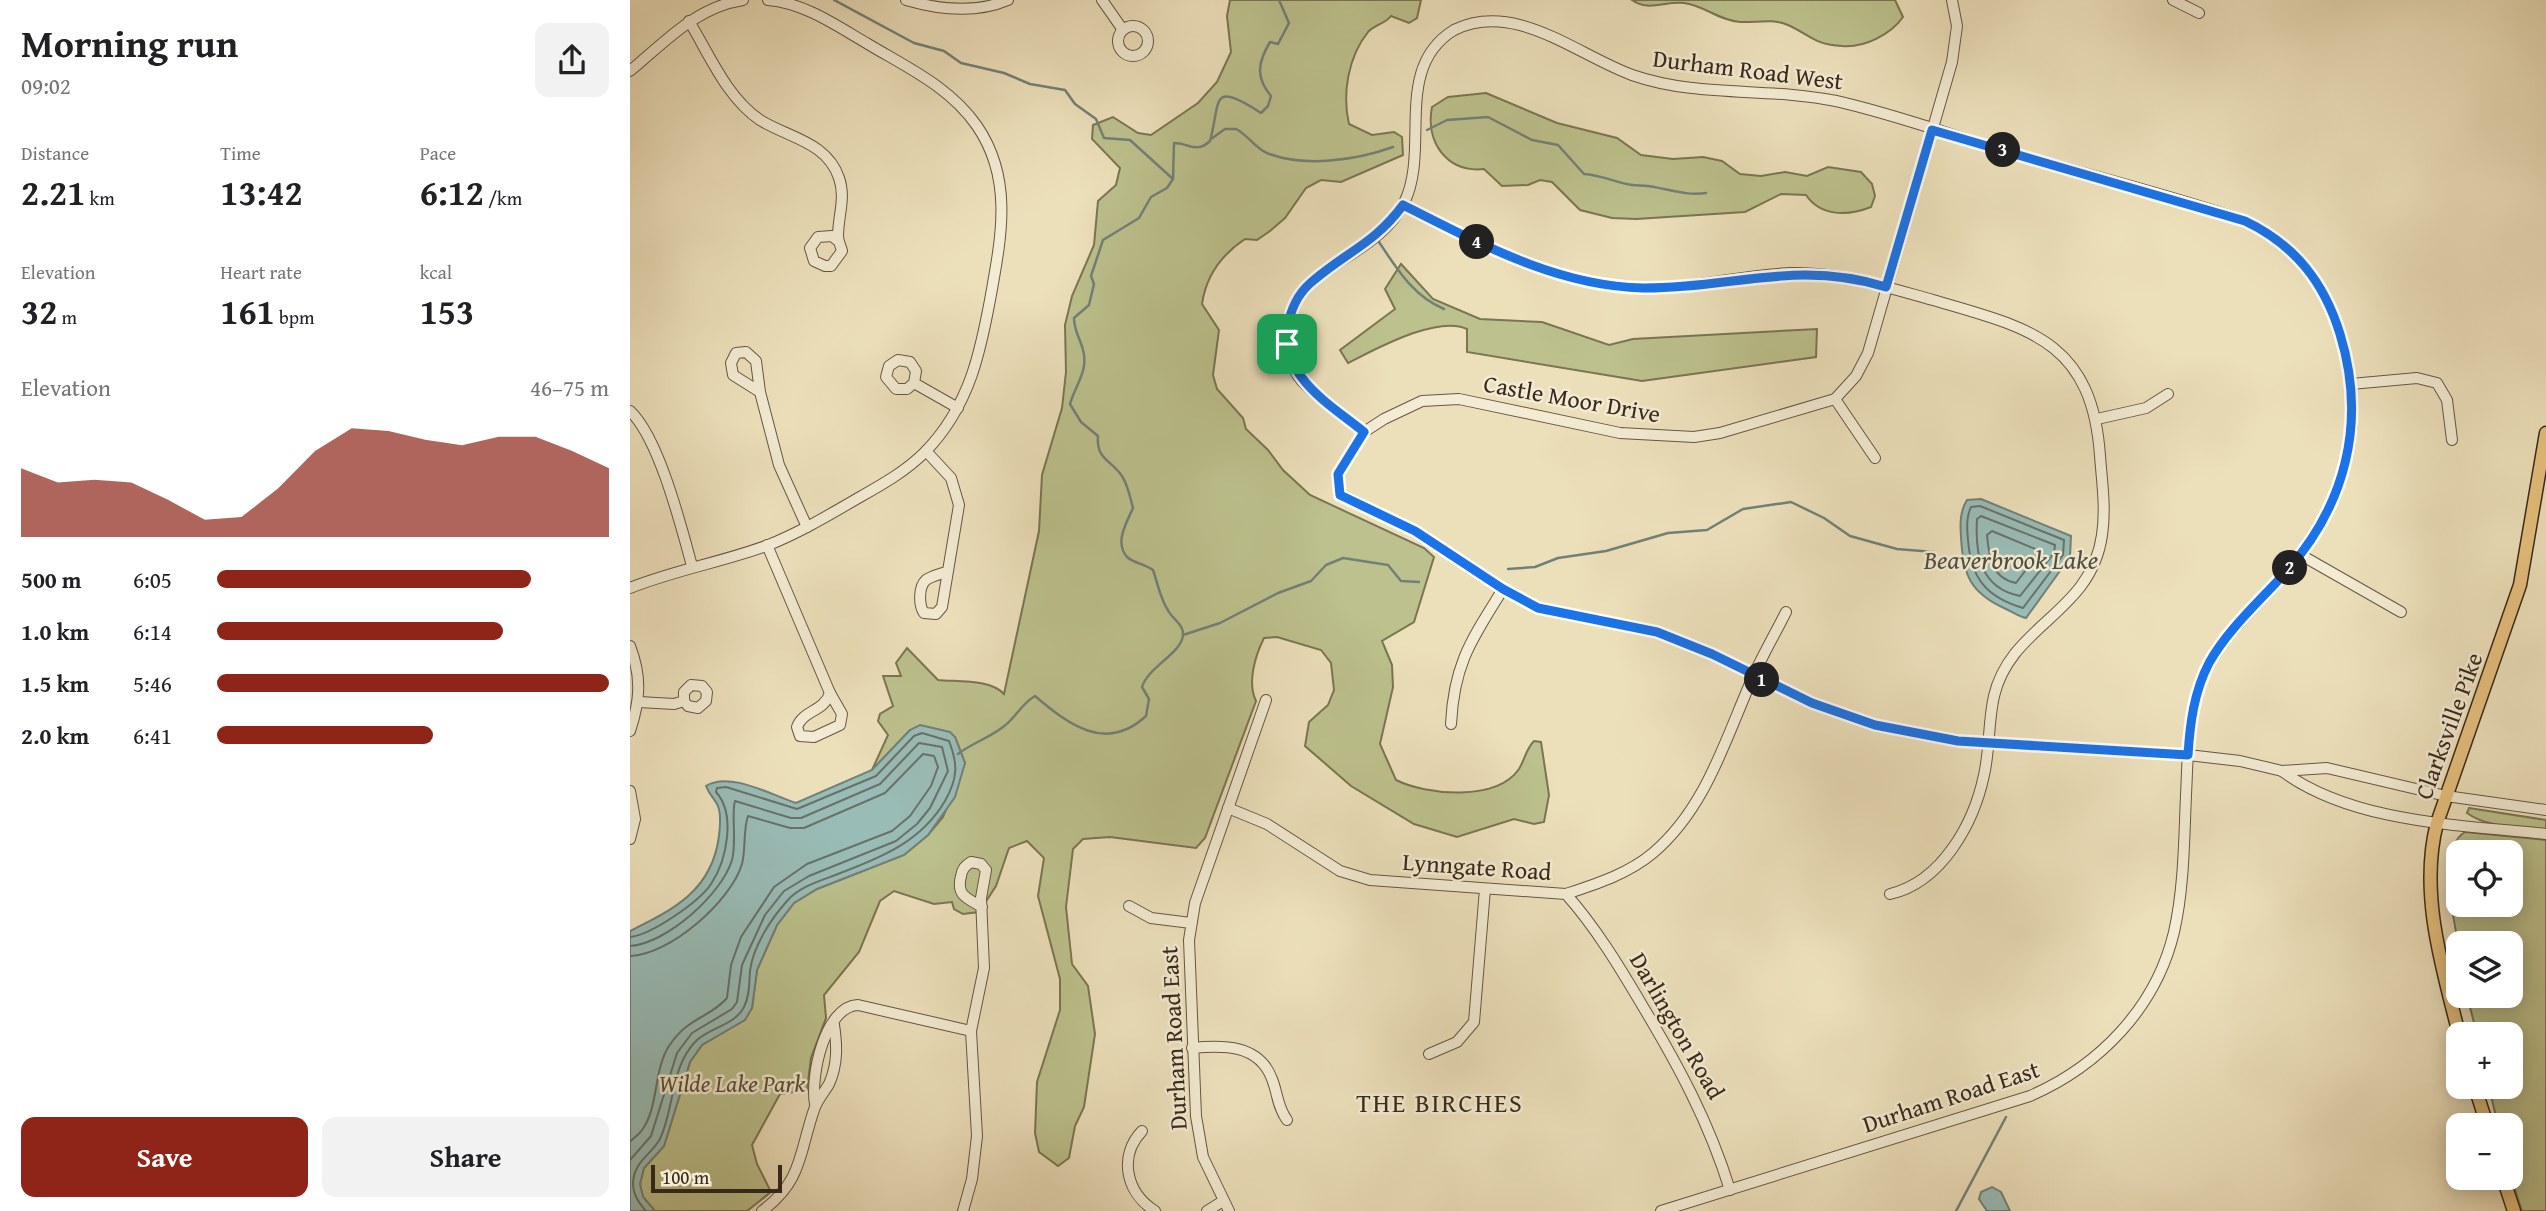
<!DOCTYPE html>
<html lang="en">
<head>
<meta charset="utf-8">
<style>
  :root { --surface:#fff; --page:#f2f2f2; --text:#202124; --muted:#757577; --accent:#8f2418 }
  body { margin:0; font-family:"Gentium Book Plus",serif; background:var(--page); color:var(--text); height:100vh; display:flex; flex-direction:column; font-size:26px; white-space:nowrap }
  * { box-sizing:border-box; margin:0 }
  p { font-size:23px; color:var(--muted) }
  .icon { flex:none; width:38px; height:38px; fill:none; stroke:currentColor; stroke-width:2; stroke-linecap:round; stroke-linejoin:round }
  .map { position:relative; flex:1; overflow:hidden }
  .details { display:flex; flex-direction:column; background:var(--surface); width:630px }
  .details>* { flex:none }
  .controls { position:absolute; left:1816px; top:840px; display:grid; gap:14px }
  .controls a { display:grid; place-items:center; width:77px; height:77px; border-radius:14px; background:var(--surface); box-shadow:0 4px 18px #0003; font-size:35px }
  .scale { position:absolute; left:21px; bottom:18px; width:131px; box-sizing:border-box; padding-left:7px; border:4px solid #382919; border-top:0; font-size:19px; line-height:24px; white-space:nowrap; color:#382919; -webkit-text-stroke:5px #f3ebd3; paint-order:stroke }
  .pin { position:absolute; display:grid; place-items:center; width:60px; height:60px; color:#fff; margin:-30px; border-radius:14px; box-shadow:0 4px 10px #0006 }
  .km { position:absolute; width:35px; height:35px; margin:-18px; border-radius:50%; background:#222; color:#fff; font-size:19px; line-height:35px; text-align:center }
  .round { display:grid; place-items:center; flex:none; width:74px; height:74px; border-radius:14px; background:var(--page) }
  .head { display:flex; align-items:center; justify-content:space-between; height:119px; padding:0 21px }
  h1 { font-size:38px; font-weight:600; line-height:52px }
  .stats { display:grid; grid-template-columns:repeat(3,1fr); gap:10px; height:119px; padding:7px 21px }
  .stats div { display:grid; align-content:center }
  .stats b { font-size:35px; font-weight:600 }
  .stats small { font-size:19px; font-weight:400 }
  .stats p { font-size:19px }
  .chart { height:196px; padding:14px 21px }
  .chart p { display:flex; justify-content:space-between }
  .chart svg { width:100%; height:126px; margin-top:7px; fill:var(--accent); opacity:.7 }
  .action { display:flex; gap:14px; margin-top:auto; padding:14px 21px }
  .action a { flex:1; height:80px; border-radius:14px; background:var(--accent); color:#fff; font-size:28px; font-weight:600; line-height:80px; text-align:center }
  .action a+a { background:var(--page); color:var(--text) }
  ul { padding:0 21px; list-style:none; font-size:23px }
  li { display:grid; grid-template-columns:112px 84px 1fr; align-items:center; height:52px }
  li i { height:18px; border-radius:9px; background:var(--accent) }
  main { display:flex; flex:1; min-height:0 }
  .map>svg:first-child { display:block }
  .green { fill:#bcc18d; stroke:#7a7553; stroke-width:2; fill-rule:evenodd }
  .water { fill:#99bcb6; stroke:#728177; stroke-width:2 }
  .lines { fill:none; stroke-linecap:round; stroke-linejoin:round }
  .shore { stroke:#687268; stroke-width:2 }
  .stream { stroke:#728177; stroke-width:2.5 }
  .minor-casing { stroke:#655742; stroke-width:12 }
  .major-casing { stroke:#382919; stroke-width:15 }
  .minor { stroke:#f3ebd3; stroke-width:10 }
  .major { stroke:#e6c07e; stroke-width:12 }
  .route-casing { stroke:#fff; stroke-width:14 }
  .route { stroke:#1a73e8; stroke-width:9 }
  .labels { text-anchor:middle; stroke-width:5; stroke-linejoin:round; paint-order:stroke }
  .street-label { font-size:24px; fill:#382919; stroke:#f3ebd3 }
  .park-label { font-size:24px; font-style:italic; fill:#594f36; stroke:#f3ebd3 }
  .water-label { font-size:26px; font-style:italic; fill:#504e40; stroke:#f3ebd3 }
  .neighbourhood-label { font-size:26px; letter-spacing:2px; fill:#382919; stroke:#f3ebd3 }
</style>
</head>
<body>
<main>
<section class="details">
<div class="head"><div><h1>Morning run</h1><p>09:02</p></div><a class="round"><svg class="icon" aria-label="share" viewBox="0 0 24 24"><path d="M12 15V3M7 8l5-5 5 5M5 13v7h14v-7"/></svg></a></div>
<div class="stats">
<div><p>Distance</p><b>2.21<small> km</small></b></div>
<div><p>Time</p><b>13:42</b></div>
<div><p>Pace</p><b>6:12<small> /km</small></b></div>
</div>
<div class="stats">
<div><p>Elevation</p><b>32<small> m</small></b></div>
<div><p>Heart rate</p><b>161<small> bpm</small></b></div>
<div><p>kcal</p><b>153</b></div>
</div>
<div class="chart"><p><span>Elevation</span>46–75 m</p>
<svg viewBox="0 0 160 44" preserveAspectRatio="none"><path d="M0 44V20L10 25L20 24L30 25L40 31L50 38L60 37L70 27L80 14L90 6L100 7L110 10L120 12L130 9L140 9L150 14L160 20V44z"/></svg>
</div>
<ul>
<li><b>500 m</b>6:05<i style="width:80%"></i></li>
<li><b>1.0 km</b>6:14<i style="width:73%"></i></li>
<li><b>1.5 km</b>5:46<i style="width:100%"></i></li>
<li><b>2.0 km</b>6:41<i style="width:55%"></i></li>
</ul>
<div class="action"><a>Save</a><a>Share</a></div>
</section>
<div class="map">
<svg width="1916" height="1211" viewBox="0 0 1916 1211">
  <rect width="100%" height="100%" fill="#ece0bb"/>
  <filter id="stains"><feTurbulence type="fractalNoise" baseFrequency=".00286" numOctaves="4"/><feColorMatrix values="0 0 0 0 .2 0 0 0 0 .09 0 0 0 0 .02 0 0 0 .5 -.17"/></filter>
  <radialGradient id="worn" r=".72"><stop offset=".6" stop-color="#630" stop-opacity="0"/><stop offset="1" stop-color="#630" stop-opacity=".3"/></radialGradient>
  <g class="green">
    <path d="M600,0h191l-4,18 -8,5 -18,-7c-6,8 -17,9 -23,16 -20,25 -26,62 -19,92l23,11 22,-3 8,5 1,18 -62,27 -20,-2 -15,8 -21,30 -15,13 -13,9 -12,-1c-24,16 -39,37 -43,65l17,26 -6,45 4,14 26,29 3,11 22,21 15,20 27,25 114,53 10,9 -20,65 -32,19 10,24 1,22 -13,57 16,36c30,15 100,22 123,-11 6,-10 7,-20 15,-28l7,1 8,53 -5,27 -10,2 -20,-5 -57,18 -43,-13 -63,-38 -46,-40 4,-24 19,-17 6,-15 -3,-27 -10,-13 -44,-13 -13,1c-9,18 -17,45 -8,63l-51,137 -9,10 -86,-11 -27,2 -10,10 -7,58 6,57 16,22 7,48 -11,73 -9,19 -6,32 -11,8 -19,-14 -4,-19 2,-51 23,-72v-31l-22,-83 6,-38 -17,-17 -18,7 -13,38 -17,26 -16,2 -9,-5 -2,-7 -18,2 -40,-13 -14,10 -21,51 -35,43 2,23 -15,40 -4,32 -27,4 -28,51 5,19 14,28 -24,19h-92l-12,-14 -3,-13 4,-16 20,-22 26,-84 12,-17 43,-26 7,-11 5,-38 20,-45 17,-22 23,-14 87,-34 24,-20 15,-18 22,-54 -10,-26 -45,-7 -38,40 16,-35 -10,-14 2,-7 13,-8 -10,-30h18l-5,-13 11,-15 31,32c21,2 52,-1 66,14l35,-163 3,-56 20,-67 4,-36 -1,-47 7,-29 22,-51 4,-44 18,-16 4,-17 -28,-29 1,-14 20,-8 25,16 13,2 47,-32 19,-21 14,-30 -4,-36z"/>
    <path d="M1002,0h263l8,17c-12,17 -38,31 -61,29 -27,-1 -32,-11 -54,-21 -16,-7 -32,-2 -48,-3 -20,-1 -37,-17 -56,-19 -19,-2 -36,9 -52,-3z"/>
    <path d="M856,93l71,30 60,15 24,17 32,4 30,-2 19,4 18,13 21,2 24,-4 22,4 21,-9 33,5 11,12 3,12 -4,11c-23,9 -50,10 -65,-12l-25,-1 -36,18 -109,7 -24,-1 -32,-8 -28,-28 -12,-2 -12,5 -26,1 -18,-17c-37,4 -59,-27 -52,-62l16,-10z"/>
    <path d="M771,264l32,35 47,20 62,3 67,23 24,-6 184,-10 -1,28 -174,24 -175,-29v-23c-30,-14 -91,20 -119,34l-8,-13 55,-41 -10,-20z"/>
    <path d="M1839,808l77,12v10c-25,-3 -59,-2 -79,-17z"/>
    <path d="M1835,832l81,8v371h-24l-11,-33v-53h-13l-9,-38h22v-53h-34l-10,-38h44v-53h-52v5c-5,-28 -22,-100 6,-116zM1829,852h52v53h-52z"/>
  </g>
  <g class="water">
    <path d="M1351,499l90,37 -1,21 -44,61c-8,-2 -13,-6 -20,-9 -36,-16 -43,-34 -45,-72 -1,-13 -1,-26 6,-37z"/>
    <path d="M290,725l30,7 5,5 10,26 -10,34 -27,38 -24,20 -87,34 -23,14 -17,22 -20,45 -5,38 -7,12 -43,25 -12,17 -26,84 -20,22 -4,16 3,13 12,14h-25v-280c45,-22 82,-41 89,-95 1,-9 3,-24 -2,-32 -4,-7 -8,-10 -11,-18 24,-15 65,9 90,17l76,-33 38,-40z"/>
    <polygon points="1362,1187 1371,1192 1380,1211 1357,1211 1349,1199 1351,1192"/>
  </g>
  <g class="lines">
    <g class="shore">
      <path d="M1350,506l84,34 -1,15 -40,53c-37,-11 -52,-30 -55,-68 -1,-11 -2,-23 3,-33z"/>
      <path d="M1351,516l74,29 -1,8 -34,43c-40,-8 -45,-42 -43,-77z"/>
      <path d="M1362,531l48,20 -24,32c-25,-5 -27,-26 -29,-48z"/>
      <path d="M0,937c21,-2 69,-35 81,-53 16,-24 25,-70 5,-92l1,-4 9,-1 71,22 79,-33 38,-40 8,-3 27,8c9,23 9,37 -4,60 -23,39 -60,55 -102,71 -19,8 -42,13 -56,29 -16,18 -34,45 -37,70 -1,12 0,24 -6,36 -9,18 -33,20 -47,33 -27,26 -22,67 -37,99 -9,16 -26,22 -27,44 0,12 6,20 13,28"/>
      <path d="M0,946c36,-2 92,-52 102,-86 5,-19 -1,-46 3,-59l56,17h10l79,-34 39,-41 23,4 6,24 -18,37 -13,16 -21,17 -87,35 -25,15 -19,24 -23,50 -5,37 -5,7 -40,24 -15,20 -26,83 -21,24"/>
      <path d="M0,956c40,-1 101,-55 112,-92 4,-16 1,-34 6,-48l42,12h14l81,-35 38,-39 11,2 4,11 -7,19 -21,30 -18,15 -85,33 -33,23 -33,50 -10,28 -4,33c-17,20 -38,18 -58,48 -16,25 -10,61 -27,84 -3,5 -9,8 -12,12"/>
    </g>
    <g class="stream">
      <polyline points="204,0 284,43 314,51 331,63 374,73 400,84 435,90 445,104 466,119 474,138 500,140 543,179"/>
      <path d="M797,130l20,-10 41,-3 44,23 26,5 26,29c16,1 28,7 43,10 7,2 14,1 21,2 21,3 37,10 58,7"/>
      <path d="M581,139l14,-10h11c12,6 19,19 31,24 36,15 90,7 126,-6"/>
      <path d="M749,242c18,27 34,54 65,67"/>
      <polyline points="878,569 905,567 928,558 976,551 1038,533 1077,530 1113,509 1161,502 1194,518 1220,536 1267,549 1304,552"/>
      <polyline points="553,635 590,623 648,593 681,581 696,565 713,558 758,565 771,581 789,582"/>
      <path d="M328,754c14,-11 31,-16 45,-27 13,-9 18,-23 32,-31 34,29 71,57 111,20l3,-17 -7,-12c6,-20 40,-34 41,-52 1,-10 -10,-16 -14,-23 -9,-13 -11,-28 -16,-42 -7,-5 -21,-8 -26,-13 -13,-15 0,-35 6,-49 -3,-11 -5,-23 -11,-32 -12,-17 -26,-17 -24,-40l-17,-14 -11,-18c5,-18 19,-34 13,-54 -3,-12 -9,-19 -9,-32l15,-13 5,-21 -3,-8 12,-36 36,-22 12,-21 16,-9 6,-9 1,-36c15,0 22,11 36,-2 11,-39 -1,-62 51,-28l7,-7 3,-10c-16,-19 -13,-34 -1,-54l8,2 11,-21 -10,-23"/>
      <polyline points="1326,1211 1376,1117"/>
    </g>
    <g class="minor-casing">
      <g id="minor">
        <path d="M276,0c34,10 69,14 102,0"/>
        <polyline points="472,0 493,30"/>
        <polyline points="1322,0 1327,26 1322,62 1238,353 1226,376 1205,399 1090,433 1064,437 990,433 829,399 792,401 754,419 734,432 708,474 710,494 785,531 873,589 908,608 1027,632 1082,654 1182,703 1245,725 1328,741 1558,755 1610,761 1652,771 1697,768 1816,796 1916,810"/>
        <polyline points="1543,0 1569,13"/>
        <path d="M59,21c20,33 38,77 71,99 29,18 67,22 79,58 7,20 -1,38 -1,58 0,6 3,10 4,15l-11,15h-6l-11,-5 -4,-13 8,-11 14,-1 5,4"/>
        <circle cx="503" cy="41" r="15"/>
        <path d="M0,71c35,-29 66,-64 113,-71"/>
        <path d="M773,205c73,37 139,73 223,82 54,6 110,-12 165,-14 50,-1 95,14 142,27 96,28 159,40 167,156 2,26 6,53 2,79 -11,79 -91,89 -108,161 -6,26 -4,53 -10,79 -10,48 -42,107 -94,119"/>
        <polyline points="284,383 286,371 280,362 268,360 259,366 256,377 266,389 277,389 284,383 328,408"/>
        <polyline points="1721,384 1787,378 1807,383 1817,400 1822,440"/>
        <polyline points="130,392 126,361 116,352 106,353 101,363 103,375 130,392 149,465 177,527"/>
        <polyline points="1205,399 1245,458"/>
        <path d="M0,411c29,27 51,115 62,155"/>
        <polyline points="1467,419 1516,408 1538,394"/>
        <path d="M734,432c-21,-16 -44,-32 -62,-51 -25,-29 -17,-78 12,-101 10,-9 22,-16 33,-23 22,-14 45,-30 57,-54 27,-54 -12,-135 50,-173 61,-30 123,25 178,45 66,23 136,12 204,26 58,13 115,34 172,51 79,23 160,42 237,69 50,24 79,60 95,113 31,103 1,178 -69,255 -26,28 -55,55 -70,92 -14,36 -13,76 -15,114 -2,46 -2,93 -12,137 -18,76 -75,134 -144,164l-369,115"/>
        <path d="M296,451l25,27 8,27 -17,102 -6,7 -12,-1c-5,-7 -6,-26 2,-33 5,-4 15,-6 22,-9"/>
        <polyline points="137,545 200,693"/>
        <polyline points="1671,555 1771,612"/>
        <path d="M0,588c45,-18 92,-26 136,-42 33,-13 63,-31 94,-49 23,-13 46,-26 65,-45 45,-46 56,-101 67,-163 10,-56 20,-112 -15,-163 -27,-39 -69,-58 -109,-82 -31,-18 -63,-41 -100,-44"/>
        <path d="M0,646c12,31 10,55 0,85"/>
        <path d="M200,693l12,21 -2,11 -26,12 -14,-1 -3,-9c6,-17 27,-15 33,-34z"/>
        <polyline points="9,702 44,704 54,701 58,706 68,708 76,701 77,692 72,686 61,685 54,692 54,701"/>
        <path d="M821,724c3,-61 21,-85 52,-135"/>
        <path d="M1652,771c70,52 179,54 264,63"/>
        <polyline points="0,791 5,819 0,839"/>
        <path d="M598,808l39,16 73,47 30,9 196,14c30,-10 62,-20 87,-41 53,-45 72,-113 99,-174 10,-23 23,-45 34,-67"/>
        <path d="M936,894c30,34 53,72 76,111 36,60 67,117 88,185"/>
        <polyline points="499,906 521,918 561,923"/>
        <path d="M562,1048c31,-3 67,-4 80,31 6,15 5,27 15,41"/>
        <polyline points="799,1054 827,1042 844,1022 855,889"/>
        <path d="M185,1104c-5,-28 10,-98 43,-99l113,26"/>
        <path d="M512,1131c-24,25 -16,62 13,80"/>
        <path d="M132,1211c42,-31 37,-60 53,-104 3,-8 10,-16 14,-23 9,-20 8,-39 5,-59"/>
        <path d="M333,1211l9,-32 5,-43 -6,-105 13,-63 -3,-70 5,-28 -5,-6 -10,-2c-6,4 -9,7 -10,14 -5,20 6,22 21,31"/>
        <polyline points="577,1211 593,1201"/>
        <polyline points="599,1211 573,1157 566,1116 559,940 565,903 636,700"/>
      </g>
    </g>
    <g class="major-casing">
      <g id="major">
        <path d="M1829,1034c-17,-67 -40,-142 -22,-211l83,-238 26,-152"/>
        <polyline points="1845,1087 1857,1125"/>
        <polyline points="1873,1178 1884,1211"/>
      </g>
    </g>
    <use href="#minor" class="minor"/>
    <use href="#major" class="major"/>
  </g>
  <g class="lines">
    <g class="route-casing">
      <path id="route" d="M1302,130l313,91c50,24 79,61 95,113 27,88 6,172 -56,240 -25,28 -56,55 -75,89 -15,29 -19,60 -21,92l-230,-14 -83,-16 -63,-22 -100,-49 -55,-22 -119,-24 -35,-19 -88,-58 -75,-36 -2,-21 26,-42c-37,-30 -87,-57 -75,-112 4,-16 12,-30 25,-40 34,-29 61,-37 89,-75 76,38 153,81 240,83 88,1 153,-29 243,-1z"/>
    </g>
    <use href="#route" class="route"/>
  </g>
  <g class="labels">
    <g class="street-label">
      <text transform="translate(1118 70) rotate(7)" y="8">Durham Road West</text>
      <text transform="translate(942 399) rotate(10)" y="8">Castle Moor Drive</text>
      <text transform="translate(1819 726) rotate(-70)" y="8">Clarksville Pike</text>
      <text transform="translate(847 867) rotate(4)" y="8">Lynngate Road</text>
      <text transform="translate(1047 1026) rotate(60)" y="8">Darlington Road</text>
      <text transform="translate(544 1038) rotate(-93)" y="8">Durham Road East</text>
      <text transform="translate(1321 1097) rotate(-18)" y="8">Durham Road East</text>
    </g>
    <g class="park-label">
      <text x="102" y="1092">Wilde Lake Park</text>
    </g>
    <g class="water-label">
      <text x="1381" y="569">Beaverbrook Lake</text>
    </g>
    <g class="neighbourhood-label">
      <text x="810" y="1112">THE BIRCHES</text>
    </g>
  </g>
  <rect width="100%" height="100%" filter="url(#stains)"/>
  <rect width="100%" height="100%" fill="url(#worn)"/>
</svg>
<div class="controls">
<a><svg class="icon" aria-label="locate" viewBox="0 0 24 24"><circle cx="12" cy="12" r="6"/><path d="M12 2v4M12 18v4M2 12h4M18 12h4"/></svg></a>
<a><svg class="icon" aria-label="layers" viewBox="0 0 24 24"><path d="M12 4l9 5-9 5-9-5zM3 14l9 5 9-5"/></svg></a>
<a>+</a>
<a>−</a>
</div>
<div class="scale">100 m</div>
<div class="pin" style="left:657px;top:344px;background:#1e9e55"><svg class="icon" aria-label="arrive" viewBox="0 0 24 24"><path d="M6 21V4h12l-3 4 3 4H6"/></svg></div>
<b class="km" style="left:1132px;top:680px">1</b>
<b class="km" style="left:1660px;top:568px">2</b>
<b class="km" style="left:1373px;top:150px">3</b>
<b class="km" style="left:847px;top:242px">4</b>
</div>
</main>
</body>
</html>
